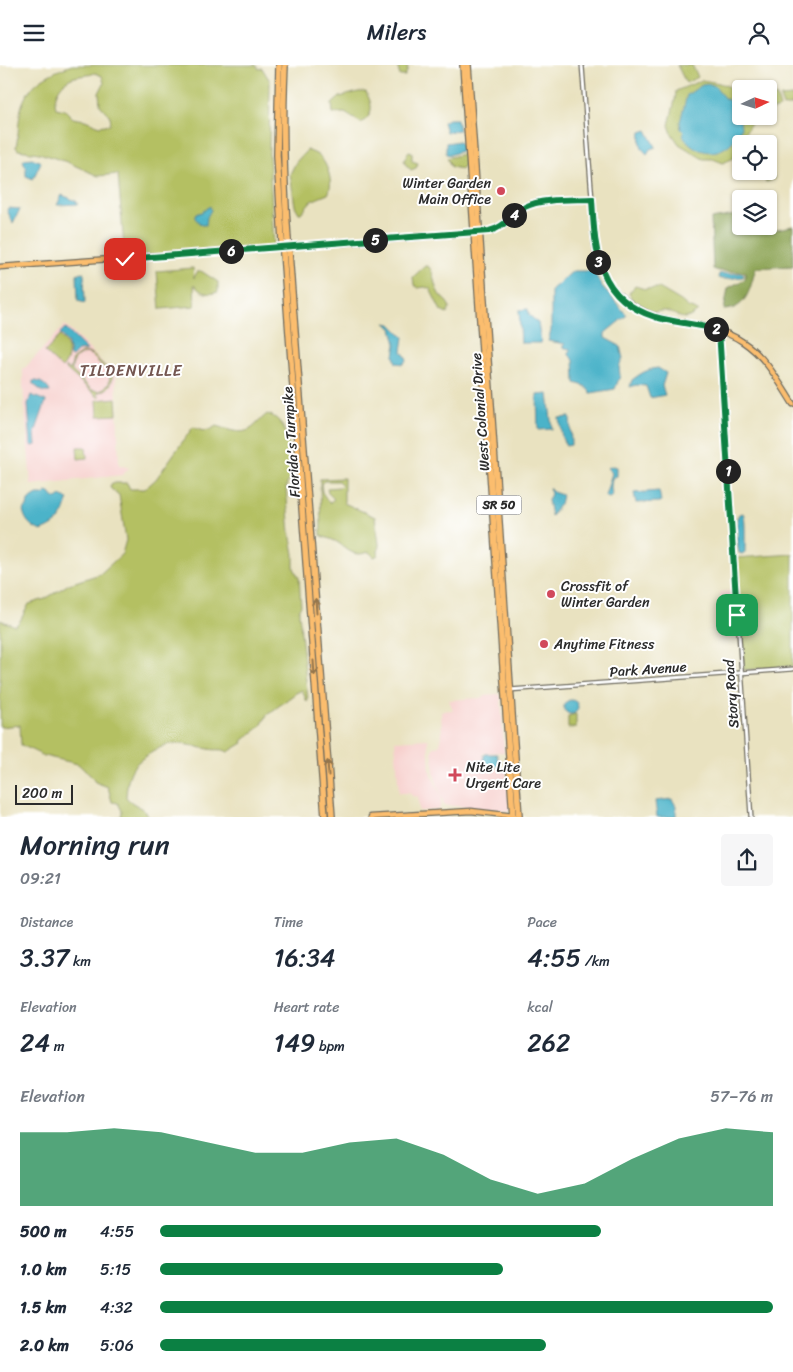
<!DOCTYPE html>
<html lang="en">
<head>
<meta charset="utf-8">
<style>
  :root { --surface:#fff; --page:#f6f6f7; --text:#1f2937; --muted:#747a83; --accent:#0b8043 }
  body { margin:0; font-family:Sriracha,sans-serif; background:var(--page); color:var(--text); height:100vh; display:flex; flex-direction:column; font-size:19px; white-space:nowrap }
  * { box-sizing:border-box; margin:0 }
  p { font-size:16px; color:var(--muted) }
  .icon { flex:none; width:28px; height:28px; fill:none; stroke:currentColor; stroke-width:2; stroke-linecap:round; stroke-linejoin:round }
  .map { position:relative; height:752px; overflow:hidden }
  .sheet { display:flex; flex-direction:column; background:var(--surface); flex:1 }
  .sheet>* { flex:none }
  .needle { width:32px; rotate:86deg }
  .controls { position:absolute; left:732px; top:15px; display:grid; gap:10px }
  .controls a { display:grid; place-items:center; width:45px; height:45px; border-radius:5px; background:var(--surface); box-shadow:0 1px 4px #0004; font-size:25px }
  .scale { position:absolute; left:15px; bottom:12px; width:58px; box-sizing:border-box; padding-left:5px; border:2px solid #2b2b2b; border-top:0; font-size:14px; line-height:18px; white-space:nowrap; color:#2b2b2b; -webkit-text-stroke:4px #fff; paint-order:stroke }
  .pin { position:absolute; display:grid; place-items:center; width:42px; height:42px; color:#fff; margin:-21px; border-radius:10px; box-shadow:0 2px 8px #0006 }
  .km { position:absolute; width:25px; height:25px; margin:-12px; border-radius:50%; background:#222; color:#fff; font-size:14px; line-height:25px; text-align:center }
  .round { display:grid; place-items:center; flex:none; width:52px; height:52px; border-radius:5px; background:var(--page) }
  .summary { display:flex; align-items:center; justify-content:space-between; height:85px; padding:0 20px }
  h1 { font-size:28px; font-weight:600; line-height:38px }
  .figures { display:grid; grid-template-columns:repeat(3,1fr); gap:8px; height:85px; padding:5px 20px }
  .figures div { display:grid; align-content:center }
  .figures b { font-size:25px; font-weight:600 }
  .figures small { font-size:14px; font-weight:400 }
  .figures p { font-size:14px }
  .chart { height:140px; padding:10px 20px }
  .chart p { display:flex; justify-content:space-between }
  .chart svg { width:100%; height:90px; margin-top:5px; fill:var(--accent); opacity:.7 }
  ul { padding:0 20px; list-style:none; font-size:16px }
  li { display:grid; grid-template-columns:80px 60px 1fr; align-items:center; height:38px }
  li i { height:12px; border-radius:6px; background:var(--accent) }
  header { display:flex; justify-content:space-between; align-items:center; height:65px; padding:0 20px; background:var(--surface); font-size:22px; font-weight:600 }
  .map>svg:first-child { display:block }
  .built { fill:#f7d0cd }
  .green { fill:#b4c062; stroke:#707646; fill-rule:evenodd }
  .forest { fill:#8fa658; stroke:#5d6842 }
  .water { fill:#4bb3c9; stroke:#3b6f7a }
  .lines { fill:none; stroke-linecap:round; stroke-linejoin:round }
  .minor-casing { stroke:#6e6b5f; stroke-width:5.5 }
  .major-casing { stroke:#6e6b5f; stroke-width:7 }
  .highway-casing { stroke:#6e6b5f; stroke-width:8 }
  .minor { stroke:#fff; stroke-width:3 }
  .major { stroke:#fbbd6e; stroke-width:4.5 }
  .highway { stroke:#fbbd6e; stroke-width:5.5 }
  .highway-bridge-casing { stroke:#6e6b5f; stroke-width:8; stroke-linecap:butt }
  .highway-bridge { stroke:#fbbd6e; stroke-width:5.5 }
  .oneway { stroke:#93744c }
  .route-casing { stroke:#fff; stroke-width:10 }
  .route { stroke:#0b8043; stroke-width:6 }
  .poi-dot { fill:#d1495b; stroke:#fff; stroke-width:2 }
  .labels { text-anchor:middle; stroke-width:4; stroke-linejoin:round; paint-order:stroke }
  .shield { fill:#fff; stroke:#6b6b6b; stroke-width:1 }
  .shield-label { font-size:12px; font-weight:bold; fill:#2b2b2b }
  .poi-label { font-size:14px; fill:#2b2b2b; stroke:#fff; text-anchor:start }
  .street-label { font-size:14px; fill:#2b2b2b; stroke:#fff }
  .quarter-label { font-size:16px; letter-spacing:1px; fill:#735650; stroke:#fff }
</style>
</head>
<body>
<header><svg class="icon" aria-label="menu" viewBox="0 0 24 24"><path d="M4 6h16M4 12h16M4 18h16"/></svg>Milers<svg class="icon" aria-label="person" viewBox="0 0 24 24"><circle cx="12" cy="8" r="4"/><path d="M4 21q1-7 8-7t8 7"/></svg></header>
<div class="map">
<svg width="793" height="752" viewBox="0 0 793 752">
  <rect width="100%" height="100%" fill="#fff"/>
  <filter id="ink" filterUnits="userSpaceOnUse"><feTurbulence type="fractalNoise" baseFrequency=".02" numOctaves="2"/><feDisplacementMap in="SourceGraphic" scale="10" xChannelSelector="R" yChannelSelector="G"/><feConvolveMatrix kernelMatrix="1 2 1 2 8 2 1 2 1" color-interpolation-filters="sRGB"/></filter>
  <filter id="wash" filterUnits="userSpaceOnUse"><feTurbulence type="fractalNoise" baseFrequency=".0096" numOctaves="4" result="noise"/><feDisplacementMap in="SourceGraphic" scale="20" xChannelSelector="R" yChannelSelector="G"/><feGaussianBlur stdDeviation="1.12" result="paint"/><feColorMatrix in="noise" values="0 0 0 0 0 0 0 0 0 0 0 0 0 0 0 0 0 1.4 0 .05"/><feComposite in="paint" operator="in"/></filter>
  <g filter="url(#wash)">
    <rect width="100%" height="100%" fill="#e9e2c0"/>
    <g class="built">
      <polygon points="65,260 112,307 116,308 119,400 129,403 122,410 31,420 23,321 23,305"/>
      <polygon points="733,526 734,537 721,538 720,527"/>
      <polygon points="499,629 501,632 504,687 483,688 484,701 485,705 506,703 510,743 508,746 444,740 434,709 432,686 433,683 440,679 442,668 441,646 453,645 449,635 481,633 485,630"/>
      <polygon points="428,674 430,706 441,731 441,738 439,745 419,746 418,731 414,732 409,728 399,728 395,676"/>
    </g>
    <g class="green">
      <path d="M72,0h184l3,4 3,-1 8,13 -1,72 5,95 -149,11 -7,-85 -20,2 -31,-14 -28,-9 -21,-3 -2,-3c3,-13 2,-29 6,-42 8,-24 29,-32 50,-40zM95,8l7,3 2,7 -5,10 1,12c5,7 13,10 10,19l-10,2 -15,-6 -12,-2 -8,-8 -9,-2c-4,-13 6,-28 19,-31 7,-2 13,-1 20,-4z"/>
      <polygon points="397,0 407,0 408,4 405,11 400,11"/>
      <polygon points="677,0 692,0 698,12 686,18"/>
      <path d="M702,15l17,3 21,8 1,25h10l2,6c-7,5 -8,13 -12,21 -3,6 -7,7 -7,15l-11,5 -10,-4h-10l-24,-15 -7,-10 -3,-9 6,-25 1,-9z"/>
      <path d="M358,27h8c7,13 8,23 -5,31l-16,-10h-12l-1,-9 8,-7z"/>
      <polygon points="769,30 777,32 780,43 769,46"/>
      <polygon points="793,31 793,40 783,42 780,32"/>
      <path d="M307,85c4,2 8,3 12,6 9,8 15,28 9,38l-17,7 -10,12h-2l-4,-7 -5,-32 6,-12z"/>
      <polygon points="409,86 412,87 412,96 418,98 416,103 411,105 406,100 404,95"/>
      <polygon points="463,89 465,99 461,104 451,102 447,93"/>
      <polygon points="769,99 775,114 766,117 761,106 769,106"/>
      <path d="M425,201h3c7,7 5,17 10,26 3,7 9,7 12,16l-3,6 -6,-3 -11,-22 -5,-2 -7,1 -4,-3 -1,-8z"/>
      <path d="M193,203l1,10 3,-6 4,-1 17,11v10c-11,4 -18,0 -24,-7l1,21 -34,3 -1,1 -3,-39z"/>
      <path d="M635,221l10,3 14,-1 22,13 7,6 10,4c-16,14 -18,3 -33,0 -5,-1 -8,2 -13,1 -10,0 -20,-10 -23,-19z"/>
      <path d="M60,271c10,9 11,22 2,32l-17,-16z"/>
      <path d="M83,287l9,2 20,19c2,11 -5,18 -15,20l3,3 -1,2 -34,-30 1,-1 4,3 3,-11zM86,288l5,2 19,19 -1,10 -9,7 -8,-1 -20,-19c-1,-9 5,-16 14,-18z"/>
      <polygon points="116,333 117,350 98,351 97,335"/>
      <path d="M267,349c20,5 22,30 23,47 0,4 1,8 1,12 -1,6 -4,9 -5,15l4,45 4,21v14l5,10 2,28 -2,2v5l9,87 -1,2 -5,-12 -6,3 -29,22 -6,11 -19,15 1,2 -15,9c-6,-4 -12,-1 -19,-3 -10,-1 -20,-5 -31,-5 -9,-1 -15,2 -22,6 -23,13 -28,19 -30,47 7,9 18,9 22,20h-27l1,-6 -4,-8 -6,-1 -4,-15 -13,-5 -5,-7 -12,-11 -34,-8 -23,-11 -1,-20 -20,2v-107l15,6 5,-5 9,-17 16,-5 24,-15 31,-10 22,-20 4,-14 -7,-45 -8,-6 -1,-3 2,-3h15l3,6h15l11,-10 37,-52c9,5 15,5 23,-1 11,3 25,10 36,2 5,-4 10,-10 15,-14z"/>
      <polygon points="77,382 86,382 87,393 78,394"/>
      <path d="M344,413v25l31,14 4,27 -1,11 -4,2 -5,-5c-15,5 -18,0 -29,-8 -5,-4 -13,-6 -19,-8l-1,-57zM324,416h14l4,4 -2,2 -13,1 1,5 6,6 -5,4 -7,-11 -1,-8z"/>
      <polygon points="793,489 793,601 744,605 736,493"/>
      <polygon points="576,649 576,663 568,663 568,651"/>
    </g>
    <path class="forest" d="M741,149v12h25l1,5 26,-5v40l-37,2c-6,19 -8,41 -32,42l4,-22 17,-9 1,-7 -27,-1 -6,-2 -2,-50z"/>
    <g class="water">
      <path d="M710,19l6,3 8,11 14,7 3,23c-11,27 -40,33 -58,8l1,-4 -3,-3 -1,-7 7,-27 15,-10z"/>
      <polygon points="448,54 457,54 459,65 446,67 443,57"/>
      <path d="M647,65l9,17 -6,2 -3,5c-7,-6 -7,-12 -6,-22z"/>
      <polygon points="459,76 462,80 461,86 450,90 446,89 446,78"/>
      <polygon points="32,93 41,97 33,114 26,111 26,103 23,95 24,94"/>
      <polygon points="62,130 76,136 78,139 57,140"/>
      <polygon points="210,141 211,145 207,152 206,160 201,160 195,153 195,149 202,147"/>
      <polygon points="8,143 20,144 13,158 7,145"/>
      <polygon points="573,206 588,206 595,209 601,220 627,250 605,268 605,273 620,281 623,294 619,301 620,311 615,324 591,328 585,321 575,318 574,295 569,290 570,284 562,282 565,279 548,276 551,266 551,225"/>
      <polygon points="81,207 84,208 85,238 78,236 77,209"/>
      <path d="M742,208l2,2 -1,2c-8,0 -17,4 -25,1l1,-4z"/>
      <polygon points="528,244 529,250 538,258 541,278 521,278 519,245"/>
      <polygon points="385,258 391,259 404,272 402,286 407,294 403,299 396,298 394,291 396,279 392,263"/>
      <polygon points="65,263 87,285 78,286 72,292 70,291 68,279 60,268"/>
      <path d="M658,303l8,5 -4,13 3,9 -15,3 -4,-12 -10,-1 -6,2 2,-7c8,-6 15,-11 26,-12z"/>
      <path d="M33,316c7,-1 15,5 17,11h-7l-10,-8z"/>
      <polygon points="548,329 552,364 538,365 537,330"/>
      <polygon points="31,330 46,336 35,368 36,380 33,381 31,380 28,339"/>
      <polygon points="570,352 571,380 566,381 562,373 559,353"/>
      <polygon points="612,401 617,402 617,411 612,413 611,422 612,431 609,433 605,431 612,408 607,403"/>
      <polygon points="549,423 553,427 562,430 560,439 551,451 548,435 551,429"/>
      <polygon points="659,426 661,436 659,437 636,438 634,428"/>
      <path d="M46,427l4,1 3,4 4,2 4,-3 7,4c-4,17 -10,25 -27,31 -10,-4 -16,-10 -18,-21l4,-3 1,-6 9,-6h7z"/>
      <path d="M743,448c3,5 2,31 2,39l-3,2 -3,-1 -1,-5 -1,-30 2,-4z"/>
      <circle cx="571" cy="642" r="7"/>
      <polygon points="486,689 497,689 499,700 497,702 484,701 484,690"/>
      <polygon points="672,734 676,741 676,752 657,752 655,736"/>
    </g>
  </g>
  <g filter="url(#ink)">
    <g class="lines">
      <g class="minor-casing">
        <g id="minor">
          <polyline points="582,0 592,134"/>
          <polyline points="719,265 751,752"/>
          <polyline points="509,625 793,604"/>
        </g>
      </g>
      <g class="major-casing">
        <g id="major">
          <path d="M343,178l146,-12c15,-4 22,-16 36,-24 16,-9 48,-7 67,-8 1,18 1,38 5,57 8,37 41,58 77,65 24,4 48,7 69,21 23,15 36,40 50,62"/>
          <polyline points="0,202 345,177"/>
          <polyline points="371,752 471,746 514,751"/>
        </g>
      </g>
      <g class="highway-casing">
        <g id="highway">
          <polyline points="279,0 277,90 282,176"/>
          <path d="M285,0c-3,59 -1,117 3,175"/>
          <polyline points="463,0 513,752"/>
          <polyline points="468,0 519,752"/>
          <polyline points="283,188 325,752"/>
          <polyline points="289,188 332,752"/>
        </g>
      </g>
      <use href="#minor" class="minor"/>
      <use href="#major" class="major"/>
      <use href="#highway" class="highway"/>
      <g class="highway-bridge-casing">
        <g id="highway-bridge">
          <polyline points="288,175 289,188"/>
          <polyline points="282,176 283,188"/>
        </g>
      </g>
      <use href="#highway-bridge" class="highway-bridge"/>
    </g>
    <defs><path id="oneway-shaft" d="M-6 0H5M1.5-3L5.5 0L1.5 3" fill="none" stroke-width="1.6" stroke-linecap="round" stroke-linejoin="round" transform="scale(1.25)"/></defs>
    <g class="oneway">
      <use href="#oneway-shaft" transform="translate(316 541) rotate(-94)"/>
      <use href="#oneway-shaft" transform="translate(314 603) rotate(86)"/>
      <use href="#oneway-shaft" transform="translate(328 703) rotate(-94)"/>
    </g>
  </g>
  <g class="lines" filter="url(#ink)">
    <g class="route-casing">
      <path id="route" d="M125,194l364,-28c15,-3 22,-16 36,-24 16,-9 48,-7 67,-8 3,51 4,99 63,118 21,6 43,7 64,13l18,285"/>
    </g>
    <use href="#route" class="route"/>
  </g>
  <g class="poi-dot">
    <circle cx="501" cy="126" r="5"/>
    <circle cx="551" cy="529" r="5"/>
    <circle cx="544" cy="579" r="5"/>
    <path d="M452.5 702.5h5v5h5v5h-5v5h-5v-5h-5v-5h5z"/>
  </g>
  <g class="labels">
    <rect class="shield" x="476.5" y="430.5" width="45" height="19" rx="4"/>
    <g class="shield-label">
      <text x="499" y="444">SR 50</text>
    </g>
    <g class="poi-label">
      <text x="491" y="123" text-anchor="end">Winter Garden<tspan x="491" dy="16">Main Office</tspan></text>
      <text x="561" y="526">Crossfit of<tspan x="561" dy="16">Winter Garden</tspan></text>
      <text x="554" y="584">Anytime Fitness</text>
      <text x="466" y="707">Nite Lite<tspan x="466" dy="16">Urgent Care</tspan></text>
    </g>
    <g class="street-label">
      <text transform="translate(480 347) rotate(-94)" y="5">West Colonial Drive</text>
      <text transform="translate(291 377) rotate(-94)" y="5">Florida's Turnpike</text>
      <text transform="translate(648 604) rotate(-4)" y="5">Park Avenue</text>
      <text transform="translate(731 629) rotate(-94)" y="5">Story Road</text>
    </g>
    <g class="quarter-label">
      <text x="131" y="311">TILDENVILLE</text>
    </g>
  </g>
</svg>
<div class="controls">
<a><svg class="needle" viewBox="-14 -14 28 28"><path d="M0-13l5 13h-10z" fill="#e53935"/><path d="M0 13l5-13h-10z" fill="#747a83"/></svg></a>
<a><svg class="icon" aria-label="locate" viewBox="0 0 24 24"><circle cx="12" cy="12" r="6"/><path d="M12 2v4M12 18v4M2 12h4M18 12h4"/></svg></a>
<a><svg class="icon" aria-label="layers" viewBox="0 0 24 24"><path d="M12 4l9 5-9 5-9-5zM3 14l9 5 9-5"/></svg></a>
</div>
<div class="scale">200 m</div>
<div class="pin" style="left:737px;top:550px;background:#1e9e55"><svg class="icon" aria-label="arrive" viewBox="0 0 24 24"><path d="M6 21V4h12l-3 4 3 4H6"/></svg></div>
<div class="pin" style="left:125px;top:194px;background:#d93025"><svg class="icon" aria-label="check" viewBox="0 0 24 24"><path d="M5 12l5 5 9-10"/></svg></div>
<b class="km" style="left:728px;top:406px">1</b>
<b class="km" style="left:716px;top:264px">2</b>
<b class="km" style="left:598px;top:197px">3</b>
<b class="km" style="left:514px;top:150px">4</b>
<b class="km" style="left:375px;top:175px">5</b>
<b class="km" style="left:231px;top:186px">6</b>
</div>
<section class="sheet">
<div class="summary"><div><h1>Morning run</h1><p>09:21</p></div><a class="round"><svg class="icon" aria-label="share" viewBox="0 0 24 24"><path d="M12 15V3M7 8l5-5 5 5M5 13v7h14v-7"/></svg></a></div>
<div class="figures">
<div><p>Distance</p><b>3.37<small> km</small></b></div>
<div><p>Time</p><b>16:34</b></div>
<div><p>Pace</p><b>4:55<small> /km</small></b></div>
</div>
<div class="figures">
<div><p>Elevation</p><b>24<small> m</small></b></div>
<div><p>Heart rate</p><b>149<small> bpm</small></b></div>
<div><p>kcal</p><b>262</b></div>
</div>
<div class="chart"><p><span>Elevation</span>57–76 m</p>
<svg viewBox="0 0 160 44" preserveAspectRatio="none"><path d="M0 44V8L10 8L20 6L30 8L40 13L50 18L60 18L70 13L80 11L90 19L100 31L110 38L120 33L130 21L140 11L150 6L160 8V44z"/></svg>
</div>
<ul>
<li><b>500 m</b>4:55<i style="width:72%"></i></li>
<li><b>1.0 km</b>5:15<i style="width:56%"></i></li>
<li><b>1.5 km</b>4:32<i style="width:100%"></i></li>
<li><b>2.0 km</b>5:06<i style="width:63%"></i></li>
</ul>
</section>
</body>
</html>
